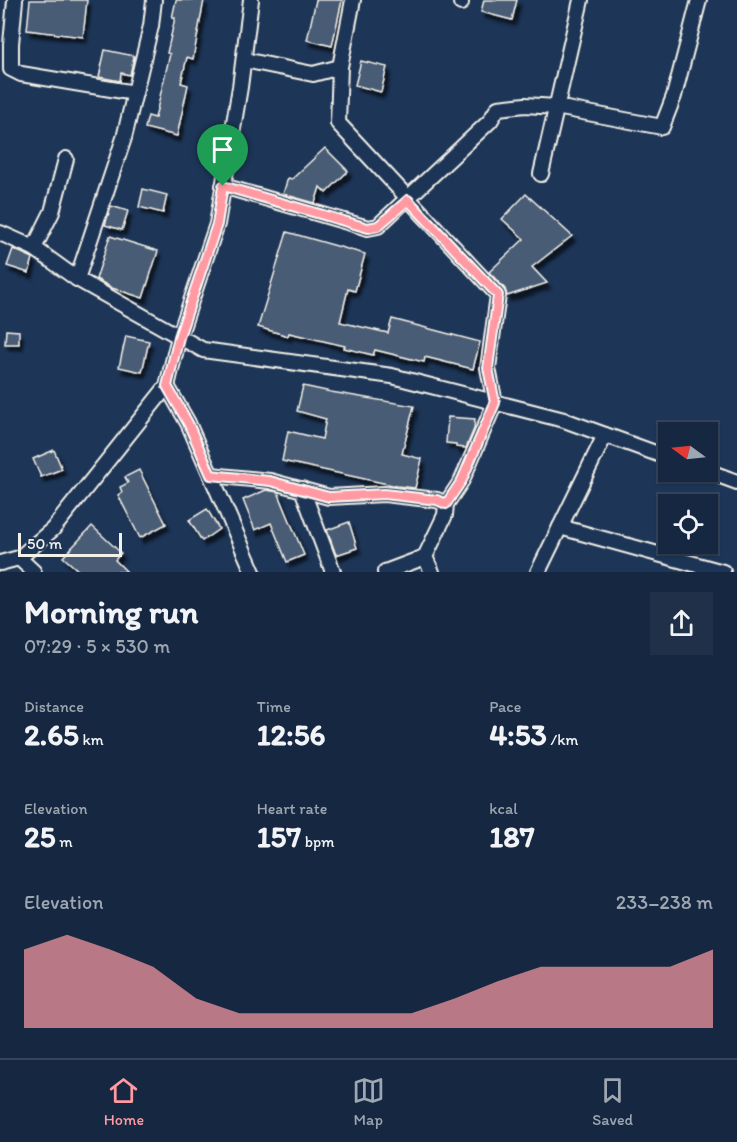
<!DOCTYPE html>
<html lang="en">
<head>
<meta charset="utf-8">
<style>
  :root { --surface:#162841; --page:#1f3048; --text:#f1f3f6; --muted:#9ea6b1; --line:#35445a; --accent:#ff9aa2 }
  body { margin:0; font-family:Itim,sans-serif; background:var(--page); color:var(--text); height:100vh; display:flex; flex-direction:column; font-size:22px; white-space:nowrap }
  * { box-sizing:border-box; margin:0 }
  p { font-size:20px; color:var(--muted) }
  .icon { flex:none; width:33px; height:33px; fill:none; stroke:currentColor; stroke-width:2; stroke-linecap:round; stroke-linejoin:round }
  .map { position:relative; height:572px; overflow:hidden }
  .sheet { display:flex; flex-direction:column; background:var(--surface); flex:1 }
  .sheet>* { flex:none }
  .needle { width:39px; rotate:285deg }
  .controls { position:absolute; left:658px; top:422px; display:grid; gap:12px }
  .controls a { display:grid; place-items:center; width:60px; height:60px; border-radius:0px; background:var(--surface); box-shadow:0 2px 4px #0004,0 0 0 2px var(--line); font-size:30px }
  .scale { position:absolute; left:18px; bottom:15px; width:104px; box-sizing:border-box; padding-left:6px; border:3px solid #f4f1e8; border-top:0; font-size:16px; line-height:21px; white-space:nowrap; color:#f4f1e8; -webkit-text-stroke:4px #1d3557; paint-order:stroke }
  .pin { position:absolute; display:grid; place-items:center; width:51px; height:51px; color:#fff; margin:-62px -26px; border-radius:50% 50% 50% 0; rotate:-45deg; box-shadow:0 0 6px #0007 }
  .pin .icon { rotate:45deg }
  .round { display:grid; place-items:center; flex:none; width:63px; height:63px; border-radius:0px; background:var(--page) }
  .head { display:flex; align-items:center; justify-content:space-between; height:102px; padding:0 24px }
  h1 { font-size:33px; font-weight:700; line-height:45px }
  .stats { display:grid; grid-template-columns:repeat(3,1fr); gap:9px; height:102px; padding:6px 24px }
  .stats div { display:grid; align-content:center }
  .stats b { font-size:30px; font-weight:700 }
  .stats small { font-size:16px; font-weight:400 }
  .stats p { font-size:16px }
  .chart { height:168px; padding:12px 24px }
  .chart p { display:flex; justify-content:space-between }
  .chart svg { width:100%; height:108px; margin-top:6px; fill:var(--accent); opacity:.7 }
  .dock { display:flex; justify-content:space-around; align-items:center; height:84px; border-top:2px solid var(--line); background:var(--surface); font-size:16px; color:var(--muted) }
  .dock a { display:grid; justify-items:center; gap:3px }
  .dock .active { color:var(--accent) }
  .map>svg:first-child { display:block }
  .building { fill:#485b74; stroke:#f4f1e8; stroke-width:1.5; filter:url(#shadow) }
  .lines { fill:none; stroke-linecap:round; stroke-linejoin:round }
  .minor-casing { stroke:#f4f1e8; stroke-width:18 }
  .minor { stroke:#1d3557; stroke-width:14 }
  .route-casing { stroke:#fff; stroke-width:12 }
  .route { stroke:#ff9aa2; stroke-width:8 }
</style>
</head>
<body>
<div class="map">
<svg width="737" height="572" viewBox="0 0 737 572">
  <defs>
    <filter id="shadow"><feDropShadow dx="3.5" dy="5.5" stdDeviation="1.5" flood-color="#0009"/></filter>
  </defs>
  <rect width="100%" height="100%" fill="#1d3557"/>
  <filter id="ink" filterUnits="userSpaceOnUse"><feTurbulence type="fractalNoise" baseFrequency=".0167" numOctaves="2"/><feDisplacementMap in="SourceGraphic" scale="12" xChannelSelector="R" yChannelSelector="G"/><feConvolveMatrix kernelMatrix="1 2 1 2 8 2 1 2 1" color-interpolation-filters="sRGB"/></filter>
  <g filter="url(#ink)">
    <g class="building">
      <polygon points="30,0 87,0 83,37 27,30"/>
      <polygon points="176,0 204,0 193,59 187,57 181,83 188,85 177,136 145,128 148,116 155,118 170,54 167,53 175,18 172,18"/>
      <polygon points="316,0 342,0 332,46 307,40"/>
      <polygon points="484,0 517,0 512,20 481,12"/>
      <polygon points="105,50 134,56 130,75 121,73 120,81 99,77"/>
      <polygon points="361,61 387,67 381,92 355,85"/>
      <polygon points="325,148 348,171 326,193 320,187 315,203 283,194 288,178 292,179"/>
      <polygon points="143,189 167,195 163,213 139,207"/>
      <polygon points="526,194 572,236 532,267 547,283 507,296 505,289 489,272 524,239 502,219"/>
      <polygon points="111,206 128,211 122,230 105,225"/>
      <polygon points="287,232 365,254 355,291 348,289 340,322 388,333 392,319 480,342 473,369 425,357 424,362 375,350 373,355 344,348 345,346 289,333 288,336 258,327"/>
      <polygon points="110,236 158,251 143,298 112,288 96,279"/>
      <polygon points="13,249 33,258 29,273 7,266"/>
      <polygon points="6,330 19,331 19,344 5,344"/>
      <polygon points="126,336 149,341 142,372 119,367"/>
      <polygon points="303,386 331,392 414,406 402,454 422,459 415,488 397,486 282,461 288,431 322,439 326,419 297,411"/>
      <polygon points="448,417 475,419 474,429 466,448 456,447 456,444 446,443"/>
      <polygon points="54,450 62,469 41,477 33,459"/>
      <polygon points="139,470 166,524 140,538 118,495 122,492 120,487 128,483 125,477"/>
      <polygon points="266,490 278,492 304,555 287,562 271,523 255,530 243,500"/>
      <polygon points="207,509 219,529 202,541 189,520"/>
      <polygon points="349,522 357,548 336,555 327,530"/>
      <polygon points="92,526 121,553 115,560 127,572 80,572 63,557"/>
    </g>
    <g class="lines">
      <g class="minor-casing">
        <g id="minor">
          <polyline points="15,0 11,44 11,69 21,74 135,93"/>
          <polyline points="461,3 461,0"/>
          <polyline points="244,60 313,74 340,67 353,0"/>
          <polyline points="340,67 338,123 498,295 488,368 495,403 462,480 446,504 445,515 425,557 432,572"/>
          <polyline points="541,174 581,0"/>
          <polyline points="223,186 368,228 378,226 490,121 498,108 525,105 556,107 662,127 674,96 699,0"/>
          <polyline points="0,233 34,248 77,279 203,350 392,376 564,420 669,458"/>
          <polyline points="34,248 52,212 66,159"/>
          <polyline points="77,279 124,138 151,26 154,0"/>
          <polyline points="167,386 188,423 253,572"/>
          <polyline points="707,471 737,482"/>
          <polyline points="211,475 270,481 329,497 384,494 437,500 446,504"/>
          <polyline points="302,489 333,572"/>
          <polyline points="560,527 723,572"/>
          <polyline points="19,558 34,572"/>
          <polyline points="0,563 19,558 53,529 167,386 179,337 217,224 240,87 251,0"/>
          <polyline points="385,572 425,557"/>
          <polyline points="538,572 605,435"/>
        </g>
      </g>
      <use href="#minor" class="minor"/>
    </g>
  </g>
  <g class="lines" filter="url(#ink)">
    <g class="route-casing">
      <polygon id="route" points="223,186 368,228 378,226 408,200 498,295 488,368 495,403 462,480 446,504 437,500 384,494 329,497 270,481 211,475 188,423 167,386 179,337 217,224"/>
    </g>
    <use href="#route" class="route"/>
  </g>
</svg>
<div class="controls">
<a><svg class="needle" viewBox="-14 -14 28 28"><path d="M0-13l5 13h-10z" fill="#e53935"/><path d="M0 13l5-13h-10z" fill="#9ea6b1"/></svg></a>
<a><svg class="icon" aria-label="locate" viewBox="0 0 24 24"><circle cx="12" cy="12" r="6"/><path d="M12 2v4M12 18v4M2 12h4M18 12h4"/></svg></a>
</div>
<div class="scale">50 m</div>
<div class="pin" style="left:223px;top:186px;background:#1e9e55"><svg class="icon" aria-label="arrive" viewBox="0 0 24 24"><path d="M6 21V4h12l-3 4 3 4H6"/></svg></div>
</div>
<section class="sheet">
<div class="head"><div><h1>Morning run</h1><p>07:29 · 5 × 530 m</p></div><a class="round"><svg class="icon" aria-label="share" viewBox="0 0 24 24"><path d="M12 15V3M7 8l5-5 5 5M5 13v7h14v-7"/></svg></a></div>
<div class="stats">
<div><p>Distance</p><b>2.65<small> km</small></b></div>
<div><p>Time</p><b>12:56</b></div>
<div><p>Pace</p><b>4:53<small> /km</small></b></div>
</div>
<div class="stats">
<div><p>Elevation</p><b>25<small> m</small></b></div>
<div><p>Heart rate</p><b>157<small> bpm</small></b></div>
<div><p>kcal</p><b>187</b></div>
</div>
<div class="chart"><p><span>Elevation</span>233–238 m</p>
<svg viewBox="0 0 160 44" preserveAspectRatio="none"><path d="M0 44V12L10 6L20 12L30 19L40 32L50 38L60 38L70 38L80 38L90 38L100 32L110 25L120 19L130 19L140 19L150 19L160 12V44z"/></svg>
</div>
</section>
<nav class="dock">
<a class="active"><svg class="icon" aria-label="home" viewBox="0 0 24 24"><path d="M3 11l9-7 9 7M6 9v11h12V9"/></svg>Home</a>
<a><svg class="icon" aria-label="map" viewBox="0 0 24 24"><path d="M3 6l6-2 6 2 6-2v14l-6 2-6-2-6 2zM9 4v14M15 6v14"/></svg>Map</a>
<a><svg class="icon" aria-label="saved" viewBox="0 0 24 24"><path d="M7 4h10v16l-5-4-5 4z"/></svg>Saved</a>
</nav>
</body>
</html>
